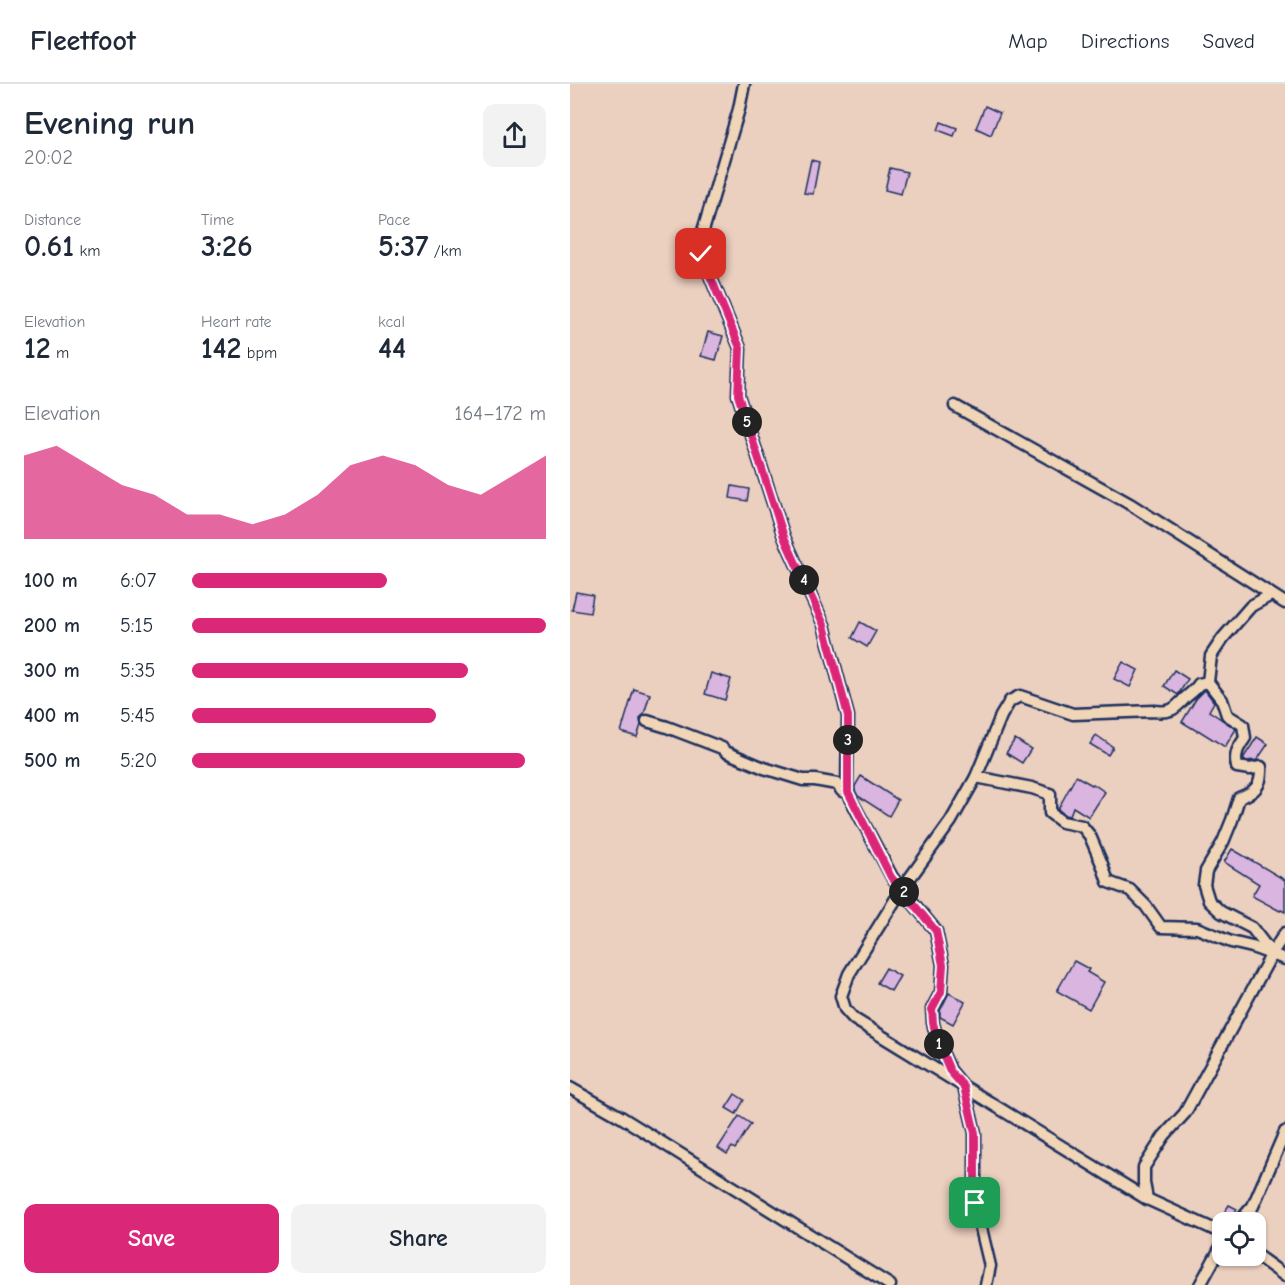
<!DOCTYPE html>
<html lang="en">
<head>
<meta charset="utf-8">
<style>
  :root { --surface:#fff; --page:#f2f2f3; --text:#1f2937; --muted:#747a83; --line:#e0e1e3; --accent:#db2777 }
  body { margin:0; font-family:"Comic Neue",sans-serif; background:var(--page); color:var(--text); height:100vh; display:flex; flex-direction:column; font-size:22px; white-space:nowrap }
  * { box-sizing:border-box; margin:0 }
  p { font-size:20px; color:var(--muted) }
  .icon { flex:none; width:33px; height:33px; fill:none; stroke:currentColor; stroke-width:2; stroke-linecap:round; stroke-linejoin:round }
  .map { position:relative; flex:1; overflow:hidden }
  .drawer { display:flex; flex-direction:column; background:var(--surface); width:570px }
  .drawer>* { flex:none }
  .buttons { position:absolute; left:642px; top:1128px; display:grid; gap:12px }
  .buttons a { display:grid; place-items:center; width:54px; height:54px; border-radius:12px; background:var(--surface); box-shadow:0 2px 4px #0004; font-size:30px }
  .pin { position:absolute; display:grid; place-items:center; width:51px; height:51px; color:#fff; margin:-26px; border-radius:12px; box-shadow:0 3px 9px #0006 }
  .km { position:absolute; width:30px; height:30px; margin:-15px; border-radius:50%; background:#222; color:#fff; font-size:16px; line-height:30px; text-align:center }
  .round { display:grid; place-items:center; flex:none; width:63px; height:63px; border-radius:12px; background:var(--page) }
  .headline { display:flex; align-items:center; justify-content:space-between; height:102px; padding:0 24px }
  h1 { font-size:33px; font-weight:700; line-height:45px }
  .metrics { display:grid; grid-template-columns:repeat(3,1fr); gap:9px; height:102px; padding:6px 24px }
  .metrics div { display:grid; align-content:center }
  .metrics b { font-size:30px; font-weight:700 }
  .metrics small { font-size:16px; font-weight:400 }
  .metrics p { font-size:16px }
  .chart { height:168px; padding:12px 24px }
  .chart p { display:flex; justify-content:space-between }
  .chart svg { width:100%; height:108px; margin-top:6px; fill:var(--accent); opacity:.7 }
  .primary-button { display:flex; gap:12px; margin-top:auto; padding:12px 24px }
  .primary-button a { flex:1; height:69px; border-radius:12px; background:var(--accent); color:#fff; font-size:24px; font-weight:700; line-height:69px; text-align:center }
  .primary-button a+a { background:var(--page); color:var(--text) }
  ul { padding:0 24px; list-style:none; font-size:20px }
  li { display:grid; grid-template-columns:96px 72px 1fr; align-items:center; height:45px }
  li i { height:15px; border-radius:8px; background:var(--accent) }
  header { display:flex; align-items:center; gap:36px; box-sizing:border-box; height:84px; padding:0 30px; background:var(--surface); border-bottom:2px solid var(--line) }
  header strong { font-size:28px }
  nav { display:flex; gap:33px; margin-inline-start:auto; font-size:21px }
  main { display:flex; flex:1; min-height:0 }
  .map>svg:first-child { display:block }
  .building { fill:#d9b5df; stroke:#1b2f5e; stroke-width:1.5 }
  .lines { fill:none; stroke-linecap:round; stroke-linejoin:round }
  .street-casing { stroke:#1b2f5e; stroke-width:15 }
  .street { stroke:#f0d5b7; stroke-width:10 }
  .route-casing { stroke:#fff; stroke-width:12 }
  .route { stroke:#db2777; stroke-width:8 }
</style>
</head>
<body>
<header>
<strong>Fleetfoot</strong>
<nav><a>Map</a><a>Directions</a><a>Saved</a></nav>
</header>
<main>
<section class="drawer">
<div class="headline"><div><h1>Evening run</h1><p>20:02</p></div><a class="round"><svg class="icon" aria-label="share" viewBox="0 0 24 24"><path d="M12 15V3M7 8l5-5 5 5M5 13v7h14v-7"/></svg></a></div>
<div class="metrics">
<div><p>Distance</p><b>0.61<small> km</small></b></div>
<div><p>Time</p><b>3:26</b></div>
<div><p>Pace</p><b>5:37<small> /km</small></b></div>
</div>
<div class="metrics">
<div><p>Elevation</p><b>12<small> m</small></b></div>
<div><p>Heart rate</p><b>142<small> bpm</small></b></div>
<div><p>kcal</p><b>44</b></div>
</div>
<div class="chart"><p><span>Elevation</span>164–172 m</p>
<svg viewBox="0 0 160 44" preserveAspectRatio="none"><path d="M0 44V10L10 6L20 14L30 22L40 26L50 34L60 34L70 38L80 34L90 26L100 14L110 10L120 14L130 22L140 26L150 18L160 10V44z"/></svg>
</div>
<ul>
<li><b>100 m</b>6:07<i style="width:55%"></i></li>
<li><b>200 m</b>5:15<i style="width:100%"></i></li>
<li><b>300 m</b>5:35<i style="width:78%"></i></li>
<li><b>400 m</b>5:45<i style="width:69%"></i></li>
<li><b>500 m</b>5:20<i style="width:94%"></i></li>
</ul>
<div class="primary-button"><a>Save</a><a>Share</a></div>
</section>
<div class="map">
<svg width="715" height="1201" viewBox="0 0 715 1201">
  <rect width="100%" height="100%" fill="#ebcfbf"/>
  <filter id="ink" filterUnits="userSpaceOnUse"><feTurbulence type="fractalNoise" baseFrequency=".0167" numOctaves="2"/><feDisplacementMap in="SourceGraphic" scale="12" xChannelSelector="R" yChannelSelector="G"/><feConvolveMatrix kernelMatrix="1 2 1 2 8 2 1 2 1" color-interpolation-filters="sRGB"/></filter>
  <g filter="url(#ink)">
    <g class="building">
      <polygon points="415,22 430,29 421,51 406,44"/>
      <polygon points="371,38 387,44 384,52 368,46"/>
      <polygon points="241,76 249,78 243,110 234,109"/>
      <polygon points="320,84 337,88 331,110 315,106"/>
      <polygon points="138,248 153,252 146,276 131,272"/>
      <polygon points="162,402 179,405 177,417 160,414"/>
      <polygon points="6,508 23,511 20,529 2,526"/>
      <polygon points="290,538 306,547 297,563 282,554"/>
      <polygon points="553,578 568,586 560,603 544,595"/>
      <polygon points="604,586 618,595 608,611 594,602"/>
      <polygon points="141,589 161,595 155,616 135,610"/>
      <polygon points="64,605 80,610 74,630 70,634 71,641 67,653 51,648"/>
      <polygon points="635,606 644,618 639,627 666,645 655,663 628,646 627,647 612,638 626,615"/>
      <polygon points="526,651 543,663 538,671 520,660"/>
      <polygon points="687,653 698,660 687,676 675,677 674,676 674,673"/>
      <polygon points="445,655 461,665 452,679 436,669"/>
      <polygon points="291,692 328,716 319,732 288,712 285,706 285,702"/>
      <polygon points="506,692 522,701 523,700 535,708 519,733 503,723 500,732 495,731 488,725"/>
      <polygon points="662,765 715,796 715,828 711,826 710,827 682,812 689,800 654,778"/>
      <polygon points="504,877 519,885 517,888 534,898 519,925 487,907"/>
      <polygon points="316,884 330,892 321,907 307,899"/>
      <polygon points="379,909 395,918 383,940 370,933 370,927"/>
      <polygon points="165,1010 174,1016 166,1030 156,1024"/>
      <polygon points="169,1032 181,1040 165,1065 162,1063 157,1070 148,1064"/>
      <polygon points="659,1121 667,1125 659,1138 648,1138"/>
    </g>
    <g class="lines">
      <g class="street-casing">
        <g id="street">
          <polyline points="174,0 169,25 133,147 131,170 170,264 168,311 214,453 254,541 278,632 277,708 322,793 366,847 373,881 371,908 362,925 363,939 368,959 380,986 394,1003 405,1049 405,1119 420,1182 416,1201"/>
          <polyline points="385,322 560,420 715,519"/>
          <path d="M701,511l-20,11 -28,32 -12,18 -3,26 14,18 5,15 16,10 2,13c-7,10 -11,16 -8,29l13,2 11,-2c1,19 -6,25 -22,31l-7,22 -9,22 -17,29 -2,14 5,16 12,11 31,16 20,26"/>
          <path d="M638,598l-9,2c-4,7 -9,9 -14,14 -11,12 -15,15 -31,13l-81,3 -53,-18 -10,5 -9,15 -25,61 -25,44 -49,68 -53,85 -8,22 4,13 9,10 293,180 75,34"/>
          <polyline points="77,637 97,643 152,664 156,668 194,684 233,696 245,696 267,700 272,707 277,708"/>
          <polyline points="406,693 462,704 480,710 480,729 492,738 512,742 520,752 532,780 538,798 560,806 576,822 591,843 627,844 661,858 682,863 715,875"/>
          <polyline points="0,1004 51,1033 320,1201"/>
          <polyline points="577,1115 574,1099 574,1083 594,1052 615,1029 704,866 715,849"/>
          <polyline points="669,1138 683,1122 715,1048"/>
          <polyline points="686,1171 715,1192"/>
          <polyline points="630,1201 652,1161"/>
        </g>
      </g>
      <use href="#street" class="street"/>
    </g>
  </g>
  <g class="lines" filter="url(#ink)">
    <g class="route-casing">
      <polyline id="route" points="131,170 170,264 168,311 214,453 254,541 278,632 278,708 321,793 366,847 373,881 371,908 362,925 363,939 368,958 380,987 394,1003 405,1049 405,1119"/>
    </g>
    <use href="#route" class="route"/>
  </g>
</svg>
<div class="buttons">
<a><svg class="icon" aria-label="locate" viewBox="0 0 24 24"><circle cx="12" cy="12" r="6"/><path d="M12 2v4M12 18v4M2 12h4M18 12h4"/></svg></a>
</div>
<div class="pin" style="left:405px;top:1119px;background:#1e9e55"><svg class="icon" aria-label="arrive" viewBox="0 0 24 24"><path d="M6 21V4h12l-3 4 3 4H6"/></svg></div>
<div class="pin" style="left:131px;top:170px;background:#d93025"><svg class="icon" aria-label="check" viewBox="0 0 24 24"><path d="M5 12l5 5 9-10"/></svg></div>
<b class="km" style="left:369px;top:960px">1</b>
<b class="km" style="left:334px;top:808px">2</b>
<b class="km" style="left:278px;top:656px">3</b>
<b class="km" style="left:234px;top:496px">4</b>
<b class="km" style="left:177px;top:338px">5</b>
</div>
</main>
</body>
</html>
